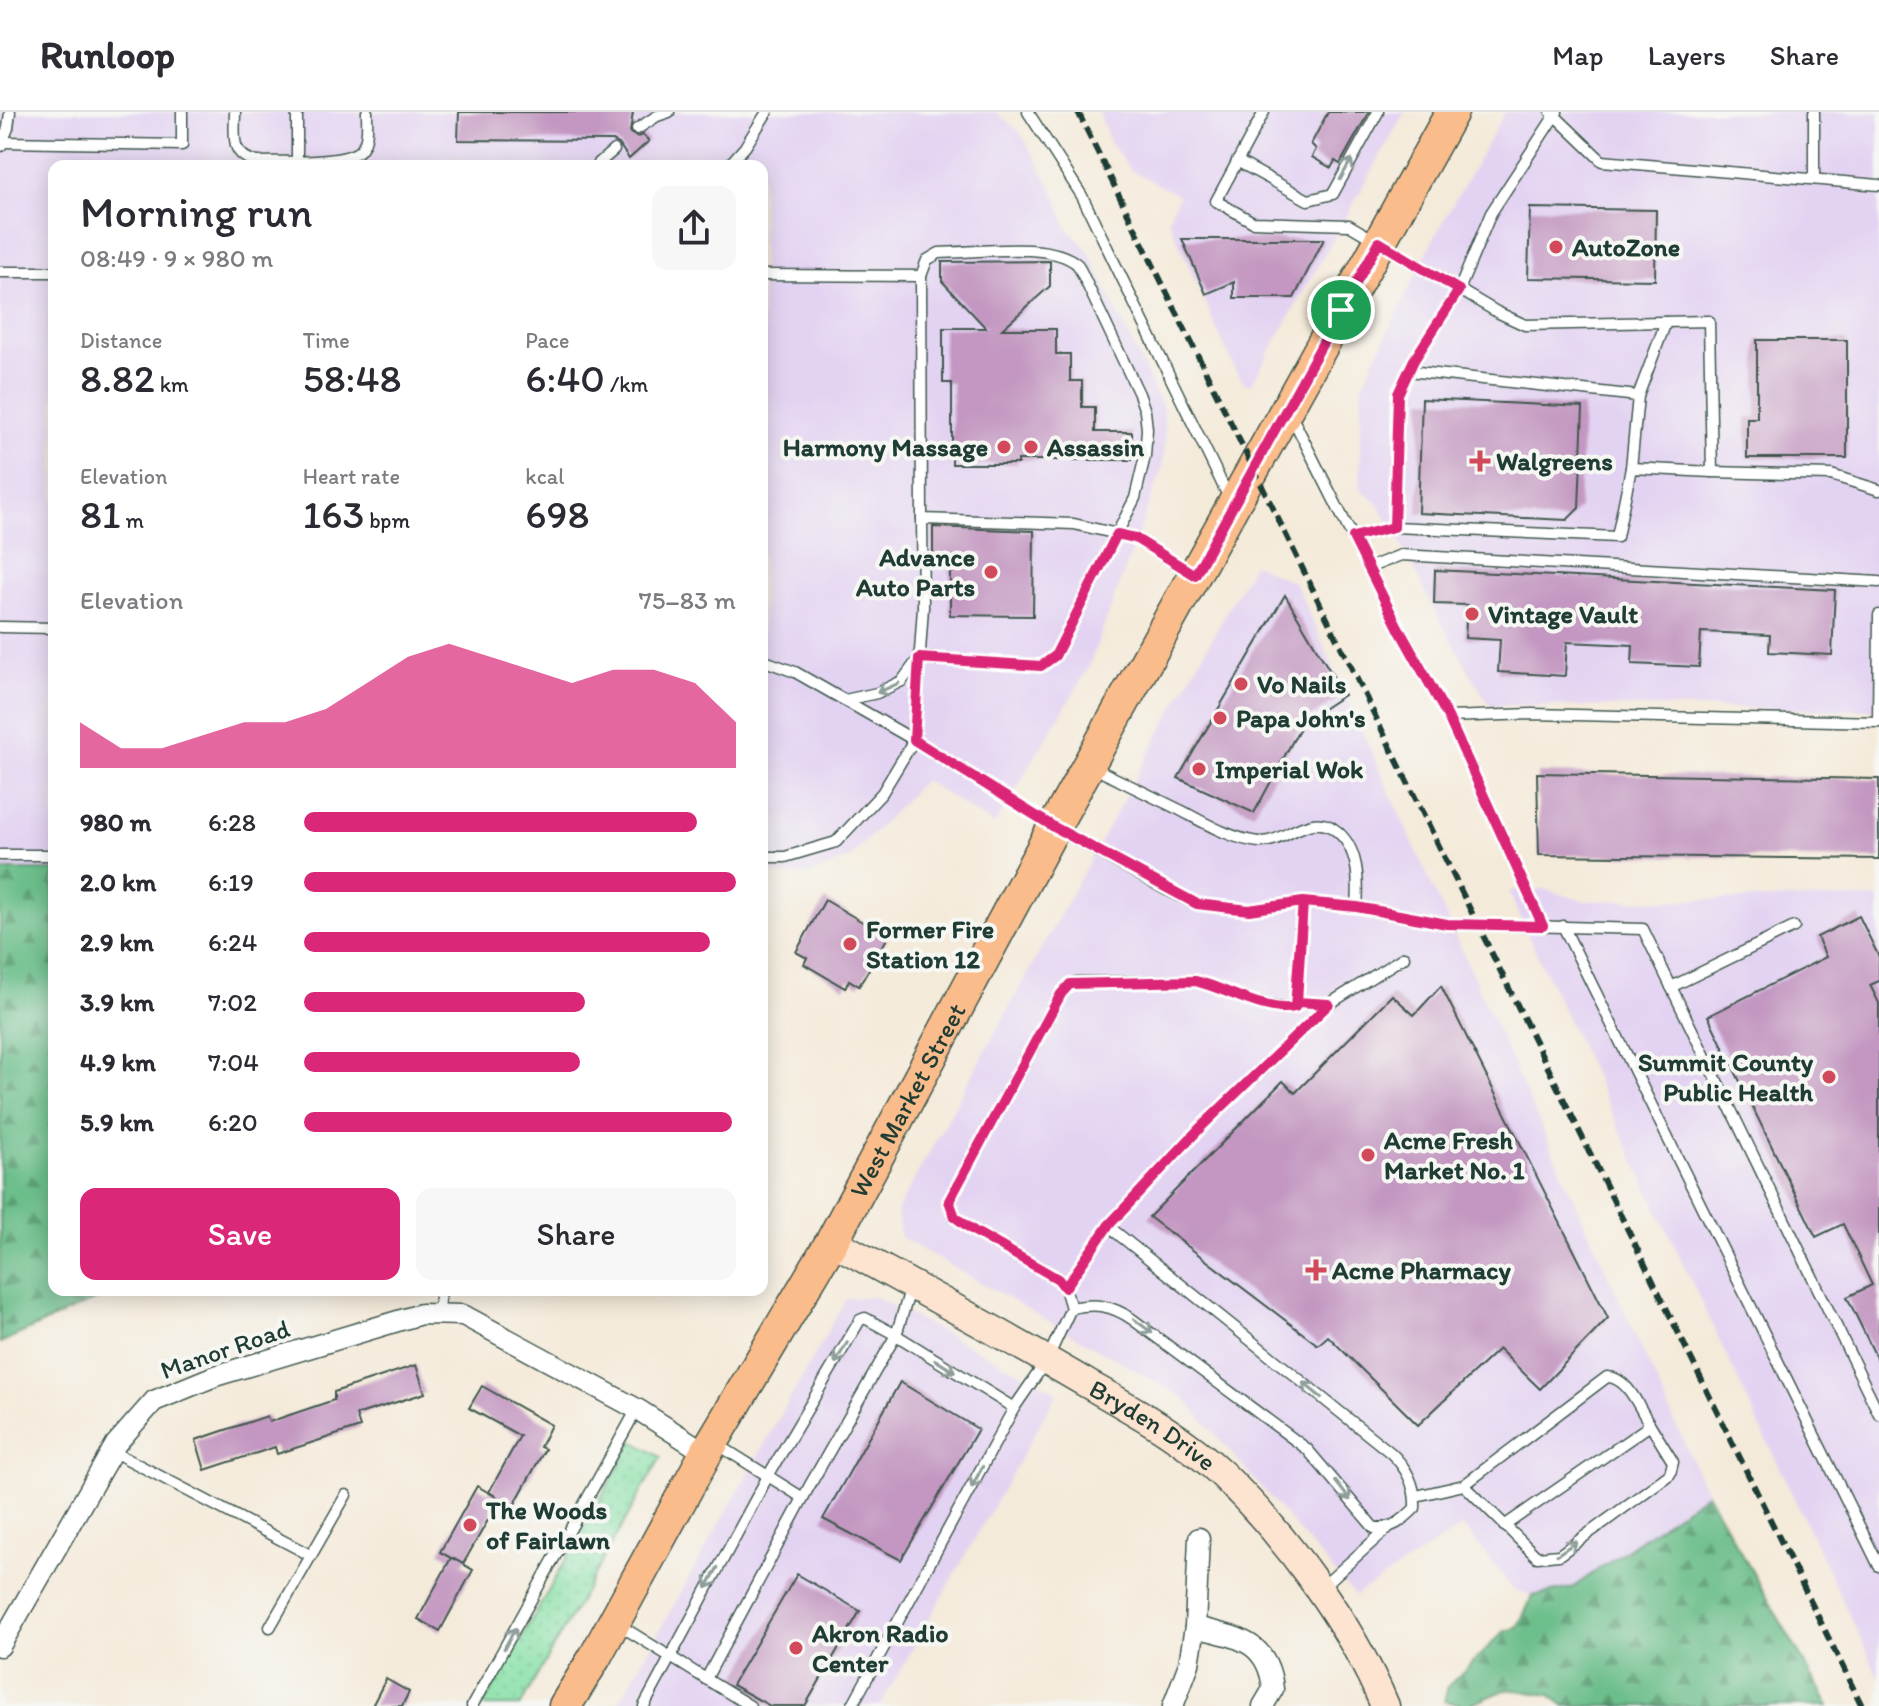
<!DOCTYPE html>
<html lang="en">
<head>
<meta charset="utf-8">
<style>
  :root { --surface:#fff; --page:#f7f7f7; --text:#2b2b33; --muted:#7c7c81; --line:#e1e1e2; --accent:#db2777 }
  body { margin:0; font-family:Itim,sans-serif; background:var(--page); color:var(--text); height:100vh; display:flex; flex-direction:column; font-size:30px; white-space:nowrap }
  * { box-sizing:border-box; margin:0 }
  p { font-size:26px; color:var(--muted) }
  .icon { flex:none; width:44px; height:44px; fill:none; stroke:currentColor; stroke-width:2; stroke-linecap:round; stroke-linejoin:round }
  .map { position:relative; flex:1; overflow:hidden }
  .drawer { position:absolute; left:48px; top:48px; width:720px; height:1136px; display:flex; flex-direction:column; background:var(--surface); border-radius:16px; box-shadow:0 4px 20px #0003 }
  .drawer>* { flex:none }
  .pin { position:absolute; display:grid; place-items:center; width:68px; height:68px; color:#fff; margin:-34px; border:4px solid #fff; border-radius:50%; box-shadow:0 2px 8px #0007 }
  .round { display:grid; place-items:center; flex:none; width:84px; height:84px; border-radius:16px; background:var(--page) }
  .summary { display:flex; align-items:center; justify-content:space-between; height:136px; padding:0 32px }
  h1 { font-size:44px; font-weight:600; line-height:60px }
  .metrics { display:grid; grid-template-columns:repeat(3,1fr); gap:12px; height:136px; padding:8px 32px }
  .metrics div { display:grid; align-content:center }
  .metrics b { font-size:40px; font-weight:600 }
  .metrics small { font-size:22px; font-weight:400 }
  .metrics p { font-size:22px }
  .chart { height:224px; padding:16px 32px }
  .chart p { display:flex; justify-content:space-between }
  .chart svg { width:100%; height:144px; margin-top:8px; fill:var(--accent); opacity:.7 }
  .primary-button { display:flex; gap:16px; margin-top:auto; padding:16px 32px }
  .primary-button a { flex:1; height:92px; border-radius:16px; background:var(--accent); color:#fff; font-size:32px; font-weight:600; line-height:92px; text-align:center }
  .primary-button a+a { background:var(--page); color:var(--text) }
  ul { padding:0 32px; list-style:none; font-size:26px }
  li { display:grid; grid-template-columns:128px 96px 1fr; align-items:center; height:60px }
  li i { height:20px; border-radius:10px; background:var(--accent) }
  header { display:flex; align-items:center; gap:48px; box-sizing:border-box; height:112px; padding:0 40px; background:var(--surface); border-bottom:2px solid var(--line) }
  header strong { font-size:38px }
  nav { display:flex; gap:44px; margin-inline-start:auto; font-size:28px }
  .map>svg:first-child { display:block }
  .built { fill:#e3d3f2 }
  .grass { fill:url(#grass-dots); stroke:#528e6d; stroke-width:2 }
  .forest { fill:url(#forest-firs); stroke:#467e60; stroke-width:2 }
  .building { fill:#c397c1 }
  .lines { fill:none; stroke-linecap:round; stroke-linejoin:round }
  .lane-casing { stroke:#3f574d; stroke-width:13 }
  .street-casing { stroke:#3f574d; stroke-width:23 }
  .secondary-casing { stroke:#3f574d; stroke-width:31 }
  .primary-casing { stroke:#3f574d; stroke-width:35 }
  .lane { stroke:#fff; stroke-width:10 }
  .street { stroke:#fff; stroke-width:20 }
  .secondary { stroke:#fde4d1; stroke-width:28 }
  .primary { stroke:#fabc8b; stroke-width:32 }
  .rail { stroke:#1f3d34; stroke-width:6; stroke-dasharray:12 6; stroke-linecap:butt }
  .oneway { stroke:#8f9e9a }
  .route-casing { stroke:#fff; stroke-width:16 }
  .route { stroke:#db2777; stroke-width:10 }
  .poi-dot { fill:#d1495b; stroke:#f6f6f2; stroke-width:3 }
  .labels { text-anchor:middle; stroke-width:8; stroke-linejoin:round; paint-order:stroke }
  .poi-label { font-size:26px; font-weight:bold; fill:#1f3d34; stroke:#f6f6f2; text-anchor:start }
  .street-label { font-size:26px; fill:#1f3d34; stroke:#f6f6f2 }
</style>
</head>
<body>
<header>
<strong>Runloop</strong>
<nav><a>Map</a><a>Layers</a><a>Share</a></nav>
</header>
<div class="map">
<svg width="1879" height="1594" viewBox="0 0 1879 1594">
  <defs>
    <pattern id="grass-dots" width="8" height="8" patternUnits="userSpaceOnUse" patternTransform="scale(2)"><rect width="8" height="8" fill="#85e0a6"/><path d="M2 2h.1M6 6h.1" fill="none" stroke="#72c190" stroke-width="1.8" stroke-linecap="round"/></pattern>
    <pattern id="forest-firs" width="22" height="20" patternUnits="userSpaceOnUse" patternTransform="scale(2)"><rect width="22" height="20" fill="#6cbe8b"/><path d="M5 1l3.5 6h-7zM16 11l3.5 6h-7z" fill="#589c72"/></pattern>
  </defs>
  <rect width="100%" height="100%" fill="#f6f6f2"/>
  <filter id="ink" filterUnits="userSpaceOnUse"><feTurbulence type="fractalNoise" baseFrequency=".0125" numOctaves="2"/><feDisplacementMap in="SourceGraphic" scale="16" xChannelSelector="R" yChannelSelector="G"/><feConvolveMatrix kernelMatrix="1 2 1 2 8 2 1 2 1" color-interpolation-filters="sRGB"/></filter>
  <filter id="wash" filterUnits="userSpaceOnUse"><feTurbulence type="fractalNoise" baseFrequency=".006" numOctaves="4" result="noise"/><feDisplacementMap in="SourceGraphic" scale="32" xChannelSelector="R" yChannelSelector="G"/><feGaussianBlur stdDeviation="1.8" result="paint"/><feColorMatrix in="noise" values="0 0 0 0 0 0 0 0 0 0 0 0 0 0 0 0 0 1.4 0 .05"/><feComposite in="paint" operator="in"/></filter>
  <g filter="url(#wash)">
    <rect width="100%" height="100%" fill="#f4ead9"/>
    <g class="built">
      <polygon points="0,0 996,0 1020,20 1054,79 1068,117 1087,137 1163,296 1165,326 1163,355 1088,557 994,713 924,668 851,745 810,763 762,762 762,54 54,54 54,758 0,758"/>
      <polygon points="1099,0 1405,0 1252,271 1245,272 1235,258 1168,107 1179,84 1131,58 1110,31"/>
      <polygon points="1505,0 1879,0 1879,598 1489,593 1442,512 1400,430 1377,391 1360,377 1362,273 1435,124"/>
      <polygon points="1253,452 1295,471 1707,1381 1572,1476 1533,1484 1513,1477 1463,1414 1355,1484 1184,1286 900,1125 897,1099"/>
      <polygon points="1544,777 1584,789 1879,786 1879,1566 1523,813 1509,779"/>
      <polygon points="873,1184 1058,1280 880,1594 617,1594 846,1187"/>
    </g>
    <polygon class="grass" points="633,1329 661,1345 520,1594 483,1594"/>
    <g class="forest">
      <polygon points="0,758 54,758 54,1178 117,1178 0,1231"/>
      <polygon points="1707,1381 1829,1594 1565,1594 1550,1583 1507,1577 1468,1594 1444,1589 1448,1574 1505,1519 1517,1516 1533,1484 1572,1476"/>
    </g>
    <g id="blocks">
      <g class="building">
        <polygon points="459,0 633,0 630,21 637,25 643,23 649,29 629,47 619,32 613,29 458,28"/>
        <polygon points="1328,0 1369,0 1340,52 1335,49 1331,56 1312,45 1316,37 1311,32"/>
        <polygon points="1530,96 1656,98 1655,168 1528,166"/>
        <polygon points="1182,127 1324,127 1294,186 1234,186 1234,170 1206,182"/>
        <polygon points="1050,149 1050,174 1002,217 1056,217 1056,242 1070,242 1070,269 1082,269 1082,295 1095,295 1095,320 1132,320 1132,348 1018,348 1018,352 952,352 952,271 943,271 943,216 986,216 942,169 942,150"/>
        <polygon points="1757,228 1847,228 1847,346 1747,346 1747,306 1757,306"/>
        <polygon points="1422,287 1583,295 1579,396 1567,408 1418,401"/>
        <polygon points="933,415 1034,419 1033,504 950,503 950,455 933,455"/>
        <polygon points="1435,458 1835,478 1832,543 1769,540 1770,523 1701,520 1699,555 1632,552 1633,533 1567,530 1565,564 1498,560 1500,528 1465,526 1467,493 1434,492"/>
        <polygon points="1285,483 1344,583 1303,610 1254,701 1178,666"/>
        <polygon points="1537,661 1879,667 1879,747 1539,743"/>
        <polygon points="825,788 888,825 859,874 849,868 845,876 804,852 807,846 796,840"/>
        <polygon points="1859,804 1879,845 1879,869 1870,873 1879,891 1879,1251 1847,1185 1872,1173 1843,1112 1816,1125 1708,904 1826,845 1817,825"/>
        <polygon points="1441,874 1608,1206 1540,1277 1499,1237 1418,1313 1328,1224 1318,1233 1149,1105 1283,969 1295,981 1392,883 1414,903"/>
        <polygon points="416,1253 425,1281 356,1303 360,1315 277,1342 275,1335 205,1358 196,1328 267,1304 269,1310 334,1288 334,1280"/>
        <polygon points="900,1270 978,1317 901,1448 823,1407"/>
        <polygon points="482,1274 551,1313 540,1335 545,1337 513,1395 489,1380 520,1324 469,1296"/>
        <polygon points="477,1374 500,1387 463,1452 452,1446 473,1458 440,1519 418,1507 451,1446 440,1440"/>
        <polygon points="797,1462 860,1499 805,1594 770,1594 732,1573"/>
        <polygon points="386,1567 409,1580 402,1594 372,1594"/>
      </g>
    </g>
  </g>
  <g filter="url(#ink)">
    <use href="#blocks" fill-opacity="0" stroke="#3f574d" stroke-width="2"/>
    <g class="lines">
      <g class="lane-casing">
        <g id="lane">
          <path d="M235,0c0,24 -6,43 22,50 21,-1 92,3 104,-13 8,-10 6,-25 6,-37"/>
          <polyline points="1028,0 1082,84 1230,388"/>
          <polyline points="1264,0 1216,89 1253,110 1349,113 1497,200 1525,213 1709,209 1712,360 1831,363 1879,378"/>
          <polyline points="1551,0 1602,49 1879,73"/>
          <polyline points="637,17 657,4 669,0"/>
          <polyline points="2,30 182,33 182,0"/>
          <polyline points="1,34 8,16 10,0"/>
          <polyline points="297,48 297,0"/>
          <polyline points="1237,49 1308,88 1333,82 1378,0"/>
          <polyline points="599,54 599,51 614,38"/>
          <polyline points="728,54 745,35 767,0"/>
          <polyline points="1814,67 1814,0"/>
          <polyline points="0,160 54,160"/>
          <polyline points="762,163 921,164 922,407 1074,412 1135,426 1189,460"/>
          <polyline points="1409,259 1638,284 1631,356"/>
          <polyline points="1638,284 1666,210"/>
          <polyline points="1291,303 1399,517 1448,605 1532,602 1879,610"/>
          <polyline points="1394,415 1398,282 1414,248 1459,178 1491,101 1557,0"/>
          <polyline points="1353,425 1394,415 1617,425 1631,356 1712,360"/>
          <polyline points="1368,456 1401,443 1879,470"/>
          <polyline points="0,515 54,516"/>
          <polyline points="762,548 795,560 914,628 923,495 922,407"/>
          <path d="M845,588l32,-7 25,-12 17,-23 122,8 14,-10 80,-158 10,-42 2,-27 -2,-18 -6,-17 -61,-129c-27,-25 -103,-12 -139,-12l-12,7 -6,16"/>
          <polyline points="1448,605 1543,814"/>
          <polyline points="1878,610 1879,503"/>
          <path d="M1092,655c29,14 59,29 88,43 25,13 51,29 79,32 25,2 50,-31 75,-13 25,17 25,52 23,78"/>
          <polyline points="0,743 54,743"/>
          <polyline points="762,745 785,745 836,730 882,681 914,628 1054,715 1165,777 1197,792 1249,798 1303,790 1357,795 1447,812 1643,817 1879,1302"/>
          <polyline points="1563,814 1879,1454"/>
          <polyline points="1671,875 1794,815"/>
          <polyline points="1297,890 1329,892 1404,845"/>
          <polyline points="1065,1176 1108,1114 1201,1015 1329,892"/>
          <path d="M1071,1196c25,-5 40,-3 61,11l175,130 67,79c19,1 28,-7 41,-20 1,-22 -8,-40 -24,-55l-283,-227"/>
          <polyline points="438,1202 441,1178"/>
          <polyline points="717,1332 803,1386"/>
          <polyline points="112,1339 310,1443"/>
          <path d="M1464,1373l143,-108c21,0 32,31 42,46"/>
          <polyline points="1416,1384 1464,1373 1537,1445 1559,1443 1670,1362 1673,1350 1649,1311 1646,1316 1504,1414"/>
          <polyline points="1321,1476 1388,1416"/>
          <polyline points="616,1511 706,1567 810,1373 896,1223 1014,1296"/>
          <polyline points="270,1515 346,1383"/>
          <polyline points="706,1567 750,1594"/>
          <polyline points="472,1594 637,1297"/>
          <polyline points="644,1594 768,1364 860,1208 865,1206 896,1223 911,1175"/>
          <path d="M852,1594l162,-298 33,-48 24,-52 -6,-20 -7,-9 -84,-48 -19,-14 -6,-16 112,-207 9,-10 7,-2 118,-1c28,6 73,33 100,26l8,-105"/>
        </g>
      </g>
      <g class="street-casing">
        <g id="street">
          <path d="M1195,1515c40,10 73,12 78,62l-10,17"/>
          <polyline points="0,1534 116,1332 154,1289 215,1264 421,1202 463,1203 637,1297 706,1341"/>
          <polyline points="1173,1594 1189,1552 1195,1515 1199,1426"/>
        </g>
      </g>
      <g class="secondary-casing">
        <g id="secondary">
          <path id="s1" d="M832,1129c85,47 171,93 254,142 47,27 97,54 136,91 64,62 129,150 163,232"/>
        </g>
      </g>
      <g class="primary-casing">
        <g id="primary">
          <path id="s2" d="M565,1594l30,-49 111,-204 126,-212 222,-414 398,-715"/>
        </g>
      </g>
      <use href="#lane" class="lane"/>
      <use href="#street" class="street"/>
      <use href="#secondary" class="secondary"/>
      <use href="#primary" class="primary"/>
      <polyline class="rail" points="1078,0 1862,1594"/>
    </g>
    <defs><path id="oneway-shaft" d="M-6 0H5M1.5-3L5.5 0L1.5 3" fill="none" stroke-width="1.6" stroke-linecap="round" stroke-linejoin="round" transform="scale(2)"/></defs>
    <g class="oneway">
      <use href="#oneway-shaft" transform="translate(1346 57) rotate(-61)"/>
      <use href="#oneway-shaft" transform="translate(888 576) rotate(156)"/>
      <use href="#oneway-shaft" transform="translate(1143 1214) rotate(37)"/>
      <use href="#oneway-shaft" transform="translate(841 1241) rotate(121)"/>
      <use href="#oneway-shaft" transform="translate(945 1254) rotate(32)"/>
      <use href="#oneway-shaft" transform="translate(1312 1278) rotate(-141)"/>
      <use href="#oneway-shaft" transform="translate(977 1365) rotate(118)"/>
      <use href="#oneway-shaft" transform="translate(1343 1379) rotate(52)"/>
      <use href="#oneway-shaft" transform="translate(1567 1436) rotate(-34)"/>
      <use href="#oneway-shaft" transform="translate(712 1466) rotate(119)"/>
      <use href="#oneway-shaft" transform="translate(510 1526) rotate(-61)"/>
    </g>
  </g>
  <g class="lines" filter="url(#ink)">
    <g class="route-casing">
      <path id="route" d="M1341,198l-146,265 -60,-37 -18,-4 -62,122 -14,10 -122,-8 -5,82 140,87 143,77 52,6 54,-8 -6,100 32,2 -128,123 -93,99 -43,62 -7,-9 -84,-48 -19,-14 -6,-16 112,-207 9,-10 125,-3c28,6 73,33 100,26l8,-105 54,5 90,17 96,2 -95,-209 -49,-88 -46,-92 41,-10 4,-133 16,-34 45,-70 -80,-48 -38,68"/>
    </g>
    <use href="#route" class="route"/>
  </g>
  <g class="poi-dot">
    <circle cx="1556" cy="135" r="8"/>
    <circle cx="1004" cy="335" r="8"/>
    <circle cx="1031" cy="335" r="8"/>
    <path d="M1476 337h8v8h8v8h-8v8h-8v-8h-8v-8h8z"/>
    <circle cx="991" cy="460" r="8"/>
    <circle cx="1472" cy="502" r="8"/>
    <circle cx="1241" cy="572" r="8"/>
    <circle cx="1220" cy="606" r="8"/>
    <circle cx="1199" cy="657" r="8"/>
    <circle cx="850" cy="832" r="8"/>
    <circle cx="1829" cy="965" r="8"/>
    <circle cx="1368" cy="1043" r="8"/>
    <path d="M1312 1146h8v8h8v8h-8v8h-8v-8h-8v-8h8z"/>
    <circle cx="470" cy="1413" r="8"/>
    <circle cx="796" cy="1536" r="8"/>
  </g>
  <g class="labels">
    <g class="poi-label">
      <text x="1572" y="144">AutoZone</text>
      <text x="988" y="344" text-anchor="end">Harmony Massage</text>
      <text x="1047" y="344">Assassin</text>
      <text x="1496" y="358">Walgreens</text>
      <text x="975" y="454" text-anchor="end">Advance<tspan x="975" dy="30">Auto Parts</tspan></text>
      <text x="1488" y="511">Vintage Vault</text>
      <text x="1257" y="581">Vo Nails</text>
      <text x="1236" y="615">Papa John's</text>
      <text x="1215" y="666">Imperial Wok</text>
      <text x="866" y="826">Former Fire<tspan x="866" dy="30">Station 12</tspan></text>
      <text x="1813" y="959" text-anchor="end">Summit County<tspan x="1813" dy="30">Public Health</tspan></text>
      <text x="1384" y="1037">Acme Fresh<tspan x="1384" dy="30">Market No. 1</tspan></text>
      <text x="1332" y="1167">Acme Pharmacy</text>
      <text x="486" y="1407">The Woods<tspan x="486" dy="30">of Fairlawn</tspan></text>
      <text x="812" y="1530">Akron Radio<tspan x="812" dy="30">Center</tspan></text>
    </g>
    <g class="street-label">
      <text dy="9" stroke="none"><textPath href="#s2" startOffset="696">West Market Street</textPath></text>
      <text transform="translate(225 1237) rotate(-19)" y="9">Manor Road</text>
      <text dy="9" stroke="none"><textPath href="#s1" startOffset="370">Bryden Drive</textPath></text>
    </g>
  </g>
</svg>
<div class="pin" style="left:1341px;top:198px;background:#1e9e55"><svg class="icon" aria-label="arrive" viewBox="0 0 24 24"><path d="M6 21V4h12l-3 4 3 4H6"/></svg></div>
<section class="drawer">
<div class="summary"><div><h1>Morning run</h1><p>08:49 · 9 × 980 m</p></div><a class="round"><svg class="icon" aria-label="share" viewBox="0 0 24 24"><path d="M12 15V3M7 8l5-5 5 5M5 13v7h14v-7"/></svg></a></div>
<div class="metrics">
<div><p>Distance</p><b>8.82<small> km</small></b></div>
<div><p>Time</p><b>58:48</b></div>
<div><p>Pace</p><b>6:40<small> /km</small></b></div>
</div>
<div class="metrics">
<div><p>Elevation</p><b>81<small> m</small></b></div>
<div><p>Heart rate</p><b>163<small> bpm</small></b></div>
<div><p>kcal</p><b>698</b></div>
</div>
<div class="chart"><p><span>Elevation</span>75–83 m</p>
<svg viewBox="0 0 160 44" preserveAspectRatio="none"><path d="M0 44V30L10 38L20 38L30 34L40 30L50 30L60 26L70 18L80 10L90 6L100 10L110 14L120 18L130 14L140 14L150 18L160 30V44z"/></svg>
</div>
<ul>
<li><b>980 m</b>6:28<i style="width:91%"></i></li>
<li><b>2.0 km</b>6:19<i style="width:100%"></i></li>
<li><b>2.9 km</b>6:24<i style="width:94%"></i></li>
<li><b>3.9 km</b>7:02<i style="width:65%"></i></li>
<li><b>4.9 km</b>7:04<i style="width:64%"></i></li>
<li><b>5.9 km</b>6:20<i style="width:99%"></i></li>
</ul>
<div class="primary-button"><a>Save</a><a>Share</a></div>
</section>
</div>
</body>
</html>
